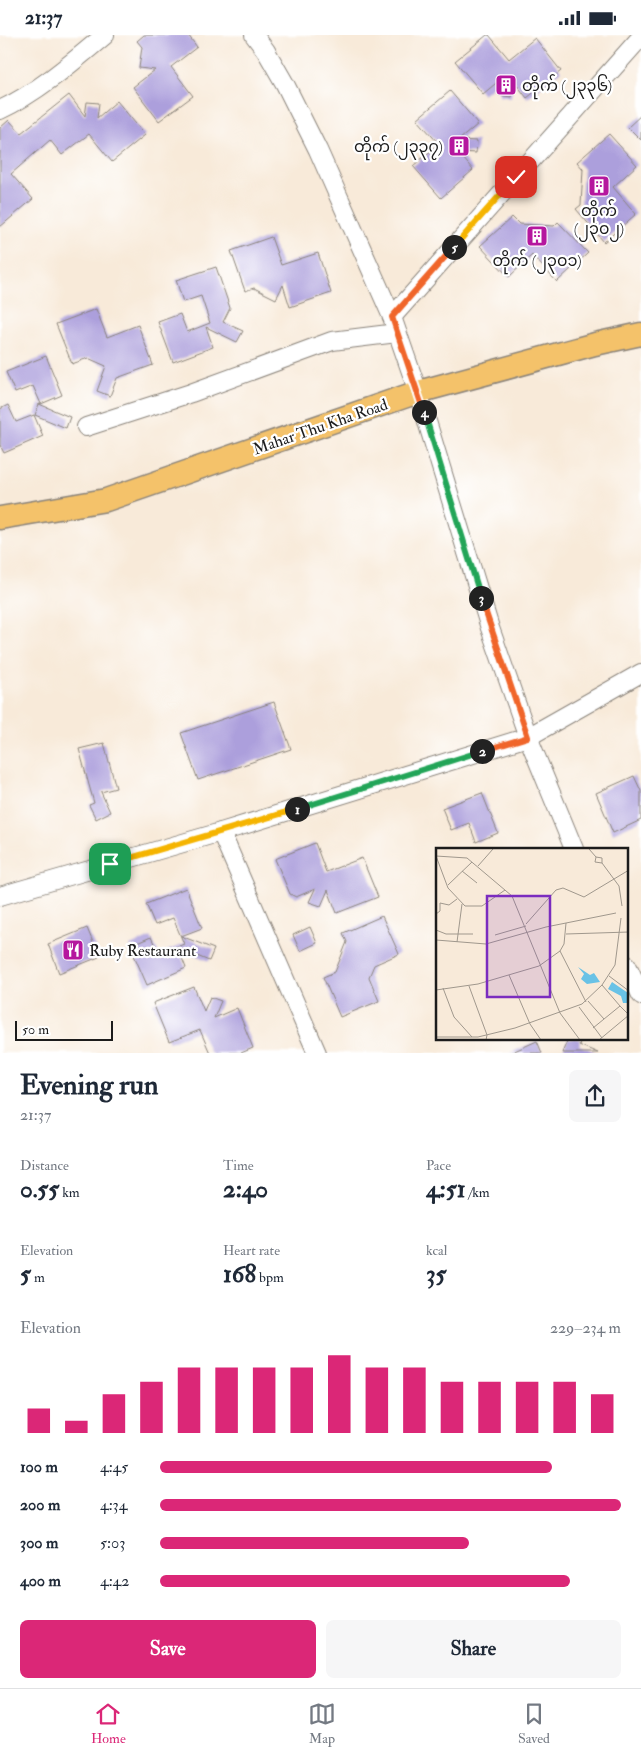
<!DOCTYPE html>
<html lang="en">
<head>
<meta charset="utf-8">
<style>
  :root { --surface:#fff; --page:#f6f6f7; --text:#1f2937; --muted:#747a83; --line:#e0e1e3; --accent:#db2777 }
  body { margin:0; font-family:"IM FELL Double Pica","Noto Sans Myanmar",serif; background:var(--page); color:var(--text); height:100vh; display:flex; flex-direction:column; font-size:19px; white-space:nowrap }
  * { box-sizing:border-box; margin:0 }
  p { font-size:16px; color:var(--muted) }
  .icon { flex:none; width:28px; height:28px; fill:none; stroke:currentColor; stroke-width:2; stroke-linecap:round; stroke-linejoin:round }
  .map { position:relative; height:1018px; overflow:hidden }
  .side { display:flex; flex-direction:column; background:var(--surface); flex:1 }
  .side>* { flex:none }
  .scale { position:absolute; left:15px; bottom:12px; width:98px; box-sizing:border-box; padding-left:5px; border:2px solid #1c1c1c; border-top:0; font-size:14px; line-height:18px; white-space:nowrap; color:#1c1c1c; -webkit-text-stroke:4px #fff; paint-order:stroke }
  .pin { position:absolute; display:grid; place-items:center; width:42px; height:42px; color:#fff; margin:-21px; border-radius:10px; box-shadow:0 2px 8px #0006 }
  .km { position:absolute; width:25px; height:25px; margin:-12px; border-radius:50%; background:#222; color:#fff; font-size:14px; line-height:25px; text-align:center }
  .round { display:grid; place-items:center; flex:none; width:52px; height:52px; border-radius:8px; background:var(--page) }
  .head { display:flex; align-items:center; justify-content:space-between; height:85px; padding:0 20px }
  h1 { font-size:28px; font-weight:700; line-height:38px }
  .figures { display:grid; grid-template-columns:repeat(3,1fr); gap:8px; height:85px; padding:5px 20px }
  .figures div { display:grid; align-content:center }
  .figures b { font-size:25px; font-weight:700 }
  .figures small { font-size:14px; font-weight:400 }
  .figures p { font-size:14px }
  .chart { height:140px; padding:10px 20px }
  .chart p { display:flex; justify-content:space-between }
  .chart svg { width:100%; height:90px; margin-top:5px; stroke:var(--accent); stroke-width:6 }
  .cta { display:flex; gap:10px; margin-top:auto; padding:10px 20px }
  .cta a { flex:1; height:58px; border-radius:8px; background:var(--accent); color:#fff; font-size:20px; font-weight:700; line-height:58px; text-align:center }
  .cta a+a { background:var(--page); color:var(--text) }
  ul { padding:0 20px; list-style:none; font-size:16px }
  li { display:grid; grid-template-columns:80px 60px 1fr; align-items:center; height:38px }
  li i { height:12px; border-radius:6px; background:var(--accent) }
  .status { display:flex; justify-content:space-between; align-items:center; height:35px; padding:0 25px; background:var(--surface); direction:ltr }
  .status svg { height:14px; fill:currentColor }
  .menu { display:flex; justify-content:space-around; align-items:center; height:70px; border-top:1px solid var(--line); background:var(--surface); font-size:14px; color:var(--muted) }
  .menu a { display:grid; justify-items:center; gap:2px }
  .menu .on { color:var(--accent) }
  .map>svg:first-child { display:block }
  .building { fill:#ac9fdc }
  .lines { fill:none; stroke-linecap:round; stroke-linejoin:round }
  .minor-casing { stroke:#8a837a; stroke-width:20 }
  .major-casing { stroke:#8a837a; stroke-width:25 }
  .minor { stroke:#fff; stroke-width:18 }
  .major { stroke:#f4c26a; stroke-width:22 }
  .split-1-casing { stroke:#fff; stroke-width:10 }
  .split-2-casing { stroke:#fff; stroke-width:10 }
  .split-3-casing { stroke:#fff; stroke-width:10 }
  .split-4-casing { stroke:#fff; stroke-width:10 }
  .split-5-casing { stroke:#fff; stroke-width:10 }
  .split-6-casing { stroke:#fff; stroke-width:10 }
  .split-1 { stroke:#f5b400; stroke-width:6 }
  .split-2 { stroke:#22a559; stroke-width:6 }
  .split-3 { stroke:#f0652b; stroke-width:6 }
  .split-4 { stroke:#22a559; stroke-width:6 }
  .split-5 { stroke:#f0652b; stroke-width:6 }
  .split-6 { stroke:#f5b400; stroke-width:6 }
  .labels { text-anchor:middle; stroke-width:4.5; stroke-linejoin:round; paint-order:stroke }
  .poi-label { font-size:16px; fill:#1c1c1c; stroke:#fff; text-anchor:start }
  .street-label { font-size:16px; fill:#1c1c1c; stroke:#fff }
  .inset-road { fill:none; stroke:#a0988d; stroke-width:1 }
  .view { fill:#7b2cbf; fill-opacity:0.15; stroke:#7b2cbf; stroke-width:2.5 }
  .inset-edge { fill:none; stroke:#1c1c1c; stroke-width:2.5 }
</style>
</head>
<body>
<div class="status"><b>21:37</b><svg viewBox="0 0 49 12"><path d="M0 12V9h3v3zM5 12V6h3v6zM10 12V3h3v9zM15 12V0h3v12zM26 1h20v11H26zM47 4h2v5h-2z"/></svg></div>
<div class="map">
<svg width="641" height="1018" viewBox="0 0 641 1018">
  <rect width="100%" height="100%" fill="#fff"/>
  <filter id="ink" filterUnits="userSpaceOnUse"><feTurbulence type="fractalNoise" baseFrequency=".02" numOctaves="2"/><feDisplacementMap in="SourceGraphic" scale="10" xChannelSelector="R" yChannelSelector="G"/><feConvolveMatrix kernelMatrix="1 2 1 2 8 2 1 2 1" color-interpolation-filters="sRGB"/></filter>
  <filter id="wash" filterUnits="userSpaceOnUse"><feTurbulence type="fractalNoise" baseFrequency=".0096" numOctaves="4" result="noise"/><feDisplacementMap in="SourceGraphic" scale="20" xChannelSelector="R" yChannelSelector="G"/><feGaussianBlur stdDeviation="1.12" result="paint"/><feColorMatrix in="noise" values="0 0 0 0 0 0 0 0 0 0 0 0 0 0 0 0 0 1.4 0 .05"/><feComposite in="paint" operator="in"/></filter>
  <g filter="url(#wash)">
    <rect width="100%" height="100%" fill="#f8ead9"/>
    <g id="blocks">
      <g class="building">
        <polygon points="144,0 188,0 197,12 171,32 193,61 159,86 133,52 155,35 139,33 142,12 137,6"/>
        <polygon points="487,0 489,0 509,24 535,3 561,36 527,63 513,45 511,62 499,60 501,44 483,59 455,26"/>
        <polygon points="450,56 478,89 459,105 477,106 476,118 458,117 473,135 441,163 413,131 439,109 417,84"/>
        <polygon points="69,60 85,81 87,67 99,68 97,83 117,66 145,100 112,127 89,99 62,120 50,105 11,139 33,164 0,192 0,93 9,85 21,98"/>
        <polygon points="641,80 641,105 628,92"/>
        <polygon points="609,99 637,130 613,152 636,179 604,207 576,174 581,170 583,134 577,127"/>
        <polygon points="512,182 519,189 554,191 558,187 588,218 557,247 532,220 509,242 480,211"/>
        <polygon points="271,202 281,230 318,218 331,258 290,272 283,250 276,264 254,253 245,256 231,216"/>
        <polygon points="216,232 230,273 223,287 243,296 237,307 206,292 213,312 173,327 158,287 180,279 187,297 210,288 201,261 183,267 176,245"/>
        <polygon points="96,274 107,302 138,290 153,330 117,343 110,361 97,356 106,331 88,323 72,329 56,289"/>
        <polygon points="46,321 62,360 41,369 33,351 15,358 6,337"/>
        <polygon points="39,369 70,382 66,393 35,380"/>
        <polygon points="8,370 16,387 34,380 43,401 4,418 0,410 0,374"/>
        <polygon points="274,667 291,714 198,745 181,698"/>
        <polygon points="104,708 116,753 101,757 110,777 96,784 89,770 94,768 79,714"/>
        <polygon points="634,741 641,756 641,785 613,798 596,758"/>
        <polygon points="482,758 498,798 476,807 469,788 451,795 442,773"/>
        <polygon points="315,808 326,837 362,823 378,862 337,878 328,855 321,871 309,867 315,854 296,862 290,859 275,824"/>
        <polygon points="186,853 202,893 181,901 214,914 209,926 178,913 186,933 147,950 130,911 151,902 159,919 184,909 173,883 155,890 146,869"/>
        <polygon points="382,881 399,919 374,930 369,942 379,966 340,982 323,942 335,937 347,907 343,898"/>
        <polygon points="310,892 317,908 300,916 293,900"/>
        <polygon points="87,893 99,922 59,938 48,909"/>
        <polygon points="194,952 204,976 210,962 221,966 214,983 237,973 253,1013 241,1018 210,1018 200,995 169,1007 153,968"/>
        <polygon points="568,1004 581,1004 579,1010 598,1018 562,1018"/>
        <polygon points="537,1006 542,1018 510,1018"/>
      </g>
    </g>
  </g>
  <g filter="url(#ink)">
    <use href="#blocks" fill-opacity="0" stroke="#8a837a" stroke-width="1"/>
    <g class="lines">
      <g class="minor-casing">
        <g id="minor">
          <polyline points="254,0 266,16 285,49 318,115 392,282 418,357 490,593 528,702 574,814"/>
          <path d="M0,75c37,-17 74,-49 105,-75"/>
          <polyline points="392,282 641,2"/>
          <polyline points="86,392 191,358 332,306 397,298"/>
          <polyline points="221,797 317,1018"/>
          <polyline points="0,861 221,797 528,702 641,638"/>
          <polyline points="627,930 641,960"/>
        </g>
      </g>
      <g class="major-casing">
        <polyline id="major" points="0,483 106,465 418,357 595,309 641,299"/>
      </g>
      <use href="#minor" class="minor"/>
      <use href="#major" class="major"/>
    </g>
  </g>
  <g class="lines" filter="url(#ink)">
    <g class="split-1-casing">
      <polyline id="split-1" points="110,829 297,774"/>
    </g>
    <g class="split-2-casing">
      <polyline id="split-2" points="297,774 482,716"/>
    </g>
    <g class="split-3-casing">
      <polyline id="split-3" points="481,563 528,702 482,716"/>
    </g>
    <g class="split-4-casing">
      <polyline id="split-4" points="424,377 481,563"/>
    </g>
    <g class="split-5-casing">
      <polyline id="split-5" points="424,377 392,282 454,212"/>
    </g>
    <g class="split-6-casing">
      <polyline id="split-6" points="454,212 516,142"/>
    </g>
    <use href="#split-1" class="split-1"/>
    <use href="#split-2" class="split-2"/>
    <use href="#split-3" class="split-3"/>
    <use href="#split-4" class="split-4"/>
    <use href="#split-5" class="split-5"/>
    <use href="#split-6" class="split-6"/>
  </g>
  <defs>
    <g id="building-square" transform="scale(1.125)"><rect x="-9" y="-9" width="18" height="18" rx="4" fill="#b5179e" stroke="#fff"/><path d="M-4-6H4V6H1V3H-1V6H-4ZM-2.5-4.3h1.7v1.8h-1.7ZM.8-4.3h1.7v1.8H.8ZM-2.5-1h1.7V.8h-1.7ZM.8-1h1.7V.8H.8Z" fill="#fff"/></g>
    <g id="restaurant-square" transform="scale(1.125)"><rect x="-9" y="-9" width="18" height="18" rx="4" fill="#b5179e" stroke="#fff"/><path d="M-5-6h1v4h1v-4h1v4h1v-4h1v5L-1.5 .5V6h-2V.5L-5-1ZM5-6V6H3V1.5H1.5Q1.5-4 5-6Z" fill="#fff"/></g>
  </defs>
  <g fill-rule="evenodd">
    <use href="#building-square" x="506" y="50"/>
    <use href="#building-square" x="459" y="111"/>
    <use href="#building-square" x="599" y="151"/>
    <use href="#building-square" x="537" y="201"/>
    <use href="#restaurant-square" x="73" y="915"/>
  </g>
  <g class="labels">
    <g class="poi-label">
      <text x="522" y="56">တိုက် (၂၃၃၆)</text>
      <text x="443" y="117" text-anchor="end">တိုက် (၂၃၃၇)</text>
      <text x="599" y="181" text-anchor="middle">တိုက်<tspan x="599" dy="18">(၂၃၀၂)</tspan></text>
      <text x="537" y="231" text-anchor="middle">တိုက် (၂၃၀၁)</text>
      <text x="89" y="921">Ruby Restaurant</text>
    </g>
    <g class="street-label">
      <text transform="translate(320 391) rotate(-19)" y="6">Mahar Thu Kha Road</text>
    </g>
  </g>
  <g transform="translate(436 813)">
    <rect width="192" height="192" fill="#f8ead9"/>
    <path d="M142,119l12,8 4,-2 6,9 -13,2 -6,-5 3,-5zM176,134l16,11v10h-5l-2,-7 -13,-7z" fill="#69c2e6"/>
    <path class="inset-road" d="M153,1l7,8 6,1v5l-7,-1 1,-5M0,8l31,2 45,38 48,117 20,27M0,8l12,32 17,18h17l23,-16M166,15l17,23 3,20M42,18l15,-17M26,23l15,12M12,37l24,-23M0,66l4,-3v-8l9,2 8,-6M90,76l30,-34 7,-2 21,9 45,-27M0,82l10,4h27M130,86l63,-2M59,87l31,-9M0,92l50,4 60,-17 70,-14M21,94l5,-38M124,103l26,51M73,127l21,49 11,16M173,128l20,15M166,137l18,21M33,138l18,49 -1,5M7,140l11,29 18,20M0,142l42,-6 61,-18 21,-15 4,-7 2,-21M152,153l16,18M143,159l23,31M157,180l27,-22 9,9M0,189h42l37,-9 67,-24 20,-19 13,-20 6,-47M163,192l30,-25"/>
    <path class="view" d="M51,48h63v101h-63z"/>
    <rect width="192" height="192" class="inset-edge"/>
  </g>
</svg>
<div class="scale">50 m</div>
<div class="pin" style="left:110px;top:829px;background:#1e9e55"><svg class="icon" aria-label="arrive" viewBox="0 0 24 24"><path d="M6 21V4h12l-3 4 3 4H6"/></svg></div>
<div class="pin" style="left:516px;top:142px;background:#d93025"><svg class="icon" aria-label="check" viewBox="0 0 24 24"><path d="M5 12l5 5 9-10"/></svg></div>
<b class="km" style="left:297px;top:774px">1</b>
<b class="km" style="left:482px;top:716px">2</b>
<b class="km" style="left:481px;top:563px">3</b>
<b class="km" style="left:424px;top:377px">4</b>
<b class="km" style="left:454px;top:212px">5</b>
</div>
<section class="side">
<div class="head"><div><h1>Evening run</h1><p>21:37</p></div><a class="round"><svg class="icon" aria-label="share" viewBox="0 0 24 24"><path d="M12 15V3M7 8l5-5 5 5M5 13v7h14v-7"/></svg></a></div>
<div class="figures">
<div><p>Distance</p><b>0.55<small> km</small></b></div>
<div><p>Time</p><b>2:40</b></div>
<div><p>Pace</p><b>4:51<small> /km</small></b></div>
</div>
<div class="figures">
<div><p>Elevation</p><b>5<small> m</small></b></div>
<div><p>Heart rate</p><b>168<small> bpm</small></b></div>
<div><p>kcal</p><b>35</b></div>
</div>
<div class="chart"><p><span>Elevation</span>229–234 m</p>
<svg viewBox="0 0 160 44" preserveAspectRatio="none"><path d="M5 44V32M15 44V38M25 44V25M35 44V19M45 44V12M55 44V12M65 44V12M75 44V12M85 44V6M95 44V12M105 44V12M115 44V19M125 44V19M135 44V19M145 44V19M155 44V25"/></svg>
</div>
<ul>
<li><b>100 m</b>4:45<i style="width:85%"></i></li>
<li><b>200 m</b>4:34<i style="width:100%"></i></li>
<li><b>300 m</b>5:03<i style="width:67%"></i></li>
<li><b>400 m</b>4:42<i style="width:89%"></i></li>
</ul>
<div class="cta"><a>Save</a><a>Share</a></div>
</section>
<nav class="menu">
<a class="on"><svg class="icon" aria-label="home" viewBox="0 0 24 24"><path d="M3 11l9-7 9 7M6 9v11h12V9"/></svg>Home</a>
<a><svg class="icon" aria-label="map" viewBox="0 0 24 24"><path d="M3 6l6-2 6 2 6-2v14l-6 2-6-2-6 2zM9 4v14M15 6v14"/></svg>Map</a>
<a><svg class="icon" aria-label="saved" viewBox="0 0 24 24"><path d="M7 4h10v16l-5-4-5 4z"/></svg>Saved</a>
</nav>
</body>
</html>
